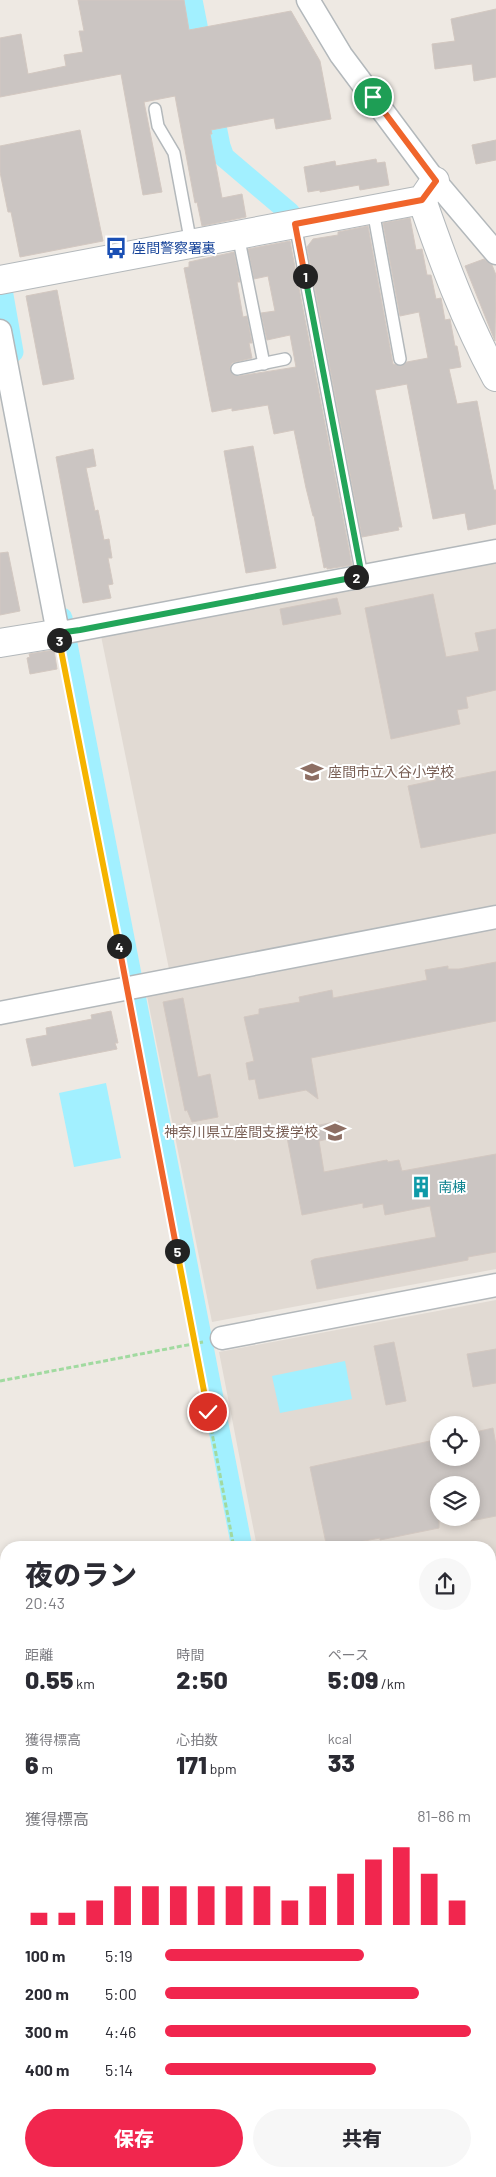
<!DOCTYPE html>
<html lang="ja">
<head>
<meta charset="utf-8">
<style>
  :root { --surface:#fff; --page:#f7f7f7; --text:#2b2b33; --muted:#7c7c81; --accent:#f1264e }
  body { margin:0; font-family:Barlow,"Noto Sans JP",sans-serif; background:var(--page); color:var(--text); height:100vh; display:flex; flex-direction:column; font-size:19px; white-space:nowrap }
  * { box-sizing:border-box; margin:0 }
  p { font-size:16px; color:var(--muted) }
  .icon { flex:none; width:28px; height:28px; fill:none; stroke:currentColor; stroke-width:2; stroke-linecap:round; stroke-linejoin:round }
  .map { position:relative; flex:1; overflow:hidden }
  .details { position:absolute; left:0px; top:1541px; width:496px; height:636px; display:flex; flex-direction:column; background:var(--surface); border-radius:20px 20px 0 0; box-shadow:0 2px 8px #0003 }
  .details>* { flex:none }
  .tools { position:absolute; left:430px; top:1416px; display:grid; gap:10px }
  .tools a { display:grid; place-items:center; width:50px; height:50px; border-radius:50%; background:var(--surface); box-shadow:0 2px 8px #0003; font-size:25px }
  .pin { position:absolute; display:grid; place-items:center; width:42px; height:42px; color:#fff; margin:-21px; border:2px solid #fff; border-radius:50%; box-shadow:0 1px 5px #0007 }
  .km { position:absolute; width:25px; height:25px; margin:-12px; border-radius:50%; background:#222; color:#fff; font-size:14px; line-height:25px; text-align:center }
  .round { display:grid; place-items:center; flex:none; width:52px; height:52px; border-radius:26px; background:var(--page) }
  .headline { display:flex; align-items:center; justify-content:space-between; height:85px; padding:0 25px }
  h1 { font-size:28px; font-weight:800; line-height:38px }
  .figures { display:grid; grid-template-columns:repeat(3,1fr); gap:8px; height:85px; padding:5px 25px }
  .figures div { display:grid; align-content:center }
  .figures b { font-size:25px; font-weight:800 }
  .figures small { font-size:14px; font-weight:400 }
  .figures p { font-size:14px }
  .chart { height:140px; padding:10px 25px }
  .chart p { display:flex; justify-content:space-between }
  .chart svg { width:100%; height:90px; margin-top:5px; stroke:var(--accent); stroke-width:6 }
  .primary-button { display:flex; gap:10px; margin-top:auto; padding:10px 25px }
  .primary-button a { flex:1; height:58px; border-radius:30px; background:var(--accent); color:#fff; font-size:20px; font-weight:800; line-height:58px; text-align:center }
  .primary-button a+a { background:var(--page); color:var(--text) }
  ul { padding:0 25px; list-style:none; font-size:16px }
  li { display:grid; grid-template-columns:80px 60px 1fr; align-items:center; height:38px }
  li i { height:12px; border-radius:6px; background:var(--accent) }
  .map>svg:first-child { display:block }
  .education { fill:#e1dad3; fill-rule:evenodd }
  .green { fill:#c9e7be }
  .water { fill:#a2f0ff }
  .lines { fill:none; stroke-linecap:round; stroke-linejoin:round }
  .canal { stroke:#a2f0ff; stroke-width:21 }
  .building { fill:#cbc5c2; stroke:#d3c8c1 }
  .service-casing { stroke:#b3b8bb; stroke-width:14 }
  .minor-casing { stroke:#b3b8bb; stroke-width:25 }
  .tertiary-casing { stroke:#b3b8bb; stroke-width:30 }
  .path { stroke:#a1daa0; stroke-width:3; stroke-dasharray:5 2.5; stroke-linecap:butt }
  .service { stroke:#fff; stroke-width:11 }
  .minor { stroke:#fff; stroke-width:22 }
  .tertiary { stroke:#fff; stroke-width:28 }
  .split-1-casing { stroke:#fff; stroke-width:10 }
  .split-2-casing { stroke:#fff; stroke-width:10 }
  .split-3-casing { stroke:#fff; stroke-width:10 }
  .split-4-casing { stroke:#fff; stroke-width:10 }
  .split-5-casing { stroke:#fff; stroke-width:10 }
  .split-6-casing { stroke:#fff; stroke-width:10 }
  .split-1 { stroke:#f0652b; stroke-width:6 }
  .split-2 { stroke:#22a559; stroke-width:6 }
  .split-3 { stroke:#22a559; stroke-width:6 }
  .split-4 { stroke:#f5b400; stroke-width:6 }
  .split-5 { stroke:#f0652b; stroke-width:6 }
  .split-6 { stroke:#f5b400; stroke-width:6 }
  .labels { text-anchor:middle; stroke-width:4; stroke-linejoin:round; paint-order:stroke }
  .transit-label { font-size:14px; fill:#164399; stroke:#fff; text-anchor:start }
  .education-label { font-size:14px; fill:#785e54; stroke:#fff; text-anchor:start }
  .culture-label { font-size:14px; fill:#0d838f; stroke:#fff; text-anchor:start }
</style>
</head>
<body>
<div class="map">
<svg width="496" height="2177" viewBox="0 0 496 2177">
  <rect width="100%" height="100%" fill="#eee9e3"/>
  <g class="education">
    <polygon points="496,560 496,907 169,969 101,636"/>
    <polygon points="496,929 496,1269 212,1322 147,996"/>
    <path d="M496,1300v727l-6,2v-481l-233,-1 -38,-195zM439,1425h32v33h-32zM439,1485h32v33h-32z"/>
  </g>
  <rect class="green" x="103" y="2171" width="43" height="6"/>
  <g class="water">
    <polygon points="106,1083 121,1158 74,1167 59,1093"/>
    <polygon points="345,1361 352,1399 280,1413 272,1376"/>
  </g>
  <g class="lines">
    <g class="canal">
      <polyline points="192,0 203,56"/>
      <polyline points="211,101 220,146 224,157 290,213"/>
      <polyline points="0,278 13,352"/>
      <polyline points="62,618 242,1548"/>
      <polyline points="341,2177 341,2171"/>
    </g>
  </g>
  <g class="building">
    <polygon points="78,0 184,0 189,30 291,11 320,61 331,119 276,129 274,118 211,130 212,134 210,134 222,198 242,194 246,217 202,226 197,202 195,203 175,96 144,102 162,192 143,195 121,74 0,97 0,38 21,34 28,74 66,66 64,55 83,52 79,31 84,31"/>
    <polygon points="496,9 496,77 474,81 472,64 435,69 432,44 455,41 451,19"/>
    <polygon points="80,130 103,241 20,257 11,212 8,212 0,172 0,146"/>
    <polygon points="496,140 496,160 476,164 472,145"/>
    <polygon points="376,159 377,163 385,162 389,185 360,190 359,185 320,192 320,190 308,192 304,167 335,161 336,166"/>
    <polygon points="410,218 416,250 422,249 427,275 431,275 436,299 441,298 445,320 450,319 455,346 457,346 461,367 449,369 457,404 477,401 494,490 496,490 496,524 468,530 465,513 433,519 407,384 375,390 402,527 398,527 399,530 362,537 307,247 313,239 338,235 338,232 368,226 393,364 402,366 407,362 428,358 419,312 400,316 383,223"/>
    <polygon points="290,241 352,565 327,569 327,567 324,568 314,516 313,516 306,488 294,430 274,434 268,405 232,411 232,408 212,412 184,268 189,267 189,262 234,252 240,282 237,282 243,317 247,316 252,343 249,343 252,358 232,363 230,367 232,374 239,376 296,367 290,335 267,340 261,313 275,311 268,276 254,279 248,249"/>
    <polygon points="484,259 492,265 496,275 495,341 465,266"/>
    <polygon points="57,290 74,379 43,385 26,296"/>
    <polygon points="253,446 276,568 246,573 224,451"/>
    <polygon points="93,449 96,466 86,468 95,511 98,510 104,540 109,539 112,558 108,558 113,584 108,585 111,598 83,603 56,457"/>
    <polygon points="8,552 20,611 0,615 0,553"/>
    <polygon points="433,594 446,657 479,651 475,633 496,629 496,690 466,697 468,708 457,710 460,724 391,739 365,608"/>
    <polygon points="337,598 341,614 283,625 280,609"/>
    <polygon points="54,650 57,669 30,674 27,658 30,657 29,654"/>
    <polygon points="496,771 496,833 421,848 408,786 436,780 435,776 454,772 456,779"/>
    <polygon points="496,962 496,1021 311,1058 318,1099 306,1090 259,1099 255,1079 249,1080 246,1063 254,1061 244,1017 259,1014 259,1009 300,1002 299,997 332,990 333,998 427,980 425,970 448,966 448,969 459,969"/>
    <polygon points="183,998 198,1077 210,1074 218,1117 192,1122 187,1110 185,1111 163,1002"/>
    <polygon points="111,1011 118,1043 115,1043 117,1049 32,1066 26,1039 47,1035 46,1028 92,1019 91,1015"/>
    <polygon points="339,1121 342,1136 319,1141 324,1172 387,1160 388,1162 399,1160 402,1171 496,1154 496,1252 468,1257 468,1260 317,1289 311,1261 314,1259 436,1237 430,1206 385,1215 383,1204 363,1208 363,1203 302,1215 286,1132"/>
    <polygon points="394,1342 406,1401 386,1405 374,1346"/>
    <polygon points="496,1349 496,1383 473,1387 467,1354"/>
    <polygon points="493,1428 496,1445 496,1516 471,1521 471,1485 439,1485 439,1528 380,1540 380,1538 327,1548 310,1467 439,1439 439,1458 471,1458 471,1433"/>
  </g>
  <g class="lines">
    <g class="service-casing">
      <g id="service">
        <polyline points="155,109 158,126 174,153 191,244"/>
        <polyline points="373,210 400,359"/>
        <polyline points="295,224 362,576"/>
        <polyline points="238,235 264,364"/>
        <polyline points="237,369 285,359"/>
      </g>
    </g>
    <g class="minor-casing">
      <g id="minor">
        <polyline points="308,0 341,55 435,181 496,253"/>
        <polyline points="0,331 58,633"/>
        <polyline points="61,633 496,551"/>
        <polyline points="0,1013 496,917"/>
        <polyline points="222,1338 496,1285"/>
        <polyline points="490,2046 496,2045"/>
        <polyline points="0,2136 6,2135"/>
        <polyline points="356,2177 356,2171"/>
        <polyline points="450,2177 451,2171"/>
      </g>
    </g>
    <g class="tertiary-casing">
      <g id="tertiary">
        <path d="M422,200c21,61 43,120 74,177"/>
        <polyline points="0,280 422,200 435,181"/>
        <polyline points="0,643 61,633"/>
      </g>
    </g>
    <g class="path">
      <polyline points="62,655 124,968"/>
      <polyline points="131,1009 234,1548"/>
      <polyline points="0,1381 203,1342"/>
      <polyline points="0,1746 6,1745"/>
      <polyline points="0,1963 6,1959"/>
      <polyline points="326,2177 327,2171"/>
    </g>
    <use href="#service" class="service"/>
    <use href="#minor" class="minor"/>
    <use href="#tertiary" class="tertiary"/>
  </g>
  <g class="lines">
    <g class="split-1-casing">
      <polyline id="split-1" points="305,276 295,224 422,200 436,181 373,97"/>
    </g>
    <g class="split-2-casing">
      <polyline id="split-2" points="305,276 362,576 356,577"/>
    </g>
    <g class="split-3-casing">
      <polyline id="split-3" points="59,640 58,633 80,630 356,577"/>
    </g>
    <g class="split-4-casing">
      <polyline id="split-4" points="59,640 119,946"/>
    </g>
    <g class="split-5-casing">
      <polyline id="split-5" points="119,946 177,1251"/>
    </g>
    <g class="split-6-casing">
      <polyline id="split-6" points="177,1251 208,1412"/>
    </g>
    <use href="#split-1" class="split-1"/>
    <use href="#split-2" class="split-2"/>
    <use href="#split-3" class="split-3"/>
    <use href="#split-4" class="split-4"/>
    <use href="#split-5" class="split-5"/>
    <use href="#split-6" class="split-6"/>
  </g>
  <defs>
    <g id="bus-bare" transform="scale(1.725)"><path d="M-5-6H5V4H4V6H2V4H-2V6H-4V4H-5ZM-3.5-4V0h7V-4ZM-3.5 1.2v1.5H-2V1.2ZM2 1.2v1.5H3.5V1.2Z" fill="#1a4fb4" stroke="#fff" stroke-width="2.5" paint-order="stroke"/></g>
    <g id="school-bare" transform="scale(1.725)"><path d="M0-5L7-2L0 1L-7-2ZM-4 1L0 2.5L4 1V4Q0 6-4 4Z" fill="#8d6e63" stroke="#fff" stroke-width="2.5" paint-order="stroke"/></g>
    <g id="building-bare" transform="scale(1.725)"><path d="M-4-6H4V6H1V3H-1V6H-4ZM-2.5-4.3h1.7v1.8h-1.7ZM.8-4.3h1.7v1.8H.8ZM-2.5-1h1.7V.8h-1.7ZM.8-1h1.7V.8H.8Z" fill="#0f9aa8" stroke="#fff" stroke-width="2.5" paint-order="stroke"/></g>
  </defs>
  <g fill-rule="evenodd">
    <use href="#bus-bare" x="116" y="248"/>
    <use href="#school-bare" x="312" y="772"/>
    <use href="#school-bare" x="335" y="1132"/>
    <use href="#building-bare" x="421" y="1187"/>
  </g>
  <g class="labels">
    <g class="transit-label">
      <text x="132" y="253">座間警察署裏</text>
    </g>
    <g class="education-label">
      <text x="328" y="777">座間市立入谷小学校</text>
      <text x="318" y="1137" text-anchor="end">神奈川県立座間支援学校</text>
    </g>
    <g class="culture-label">
      <text x="438" y="1192">南棟</text>
    </g>
  </g>
</svg>
<div class="tools">
<a><svg class="icon" aria-label="locate" viewBox="0 0 24 24"><circle cx="12" cy="12" r="6"/><path d="M12 2v4M12 18v4M2 12h4M18 12h4"/></svg></a>
<a><svg class="icon" aria-label="layers" viewBox="0 0 24 24"><path d="M12 4l9 5-9 5-9-5zM3 14l9 5 9-5"/></svg></a>
</div>
<div class="pin" style="left:373px;top:97px;background:#1e9e55"><svg class="icon" aria-label="arrive" viewBox="0 0 24 24"><path d="M6 21V4h12l-3 4 3 4H6"/></svg></div>
<div class="pin" style="left:208px;top:1412px;background:#d93025"><svg class="icon" aria-label="check" viewBox="0 0 24 24"><path d="M5 12l5 5 9-10"/></svg></div>
<b class="km" style="left:305px;top:276px">1</b>
<b class="km" style="left:356px;top:577px">2</b>
<b class="km" style="left:59px;top:640px">3</b>
<b class="km" style="left:119px;top:946px">4</b>
<b class="km" style="left:177px;top:1251px">5</b>
<section class="details">
<div class="headline"><div><h1>夜のラン</h1><p>20:43</p></div><a class="round"><svg class="icon" aria-label="share" viewBox="0 0 24 24"><path d="M12 15V3M7 8l5-5 5 5M5 13v7h14v-7"/></svg></a></div>
<div class="figures">
<div><p>距離</p><b>0.55<small> km</small></b></div>
<div><p>時間</p><b>2:50</b></div>
<div><p>ペース</p><b>5:09<small> /km</small></b></div>
</div>
<div class="figures">
<div><p>獲得標高</p><b>6<small> m</small></b></div>
<div><p>心拍数</p><b>171<small> bpm</small></b></div>
<div><p>kcal</p><b>33</b></div>
</div>
<div class="chart"><p><span>獲得標高</span>81–86 m</p>
<svg viewBox="0 0 160 44" preserveAspectRatio="none"><path d="M5 44V38M15 44V38M25 44V32M35 44V25M45 44V25M55 44V25M65 44V25M75 44V25M85 44V25M95 44V32M105 44V25M115 44V19M125 44V12M135 44V6M145 44V19M155 44V32"/></svg>
</div>
<ul>
<li><b>100 m</b>5:19<i style="width:65%"></i></li>
<li><b>200 m</b>5:00<i style="width:83%"></i></li>
<li><b>300 m</b>4:46<i style="width:100%"></i></li>
<li><b>400 m</b>5:14<i style="width:69%"></i></li>
</ul>
<div class="primary-button"><a>保存</a><a>共有</a></div>
</section>
</div>
</body>
</html>
